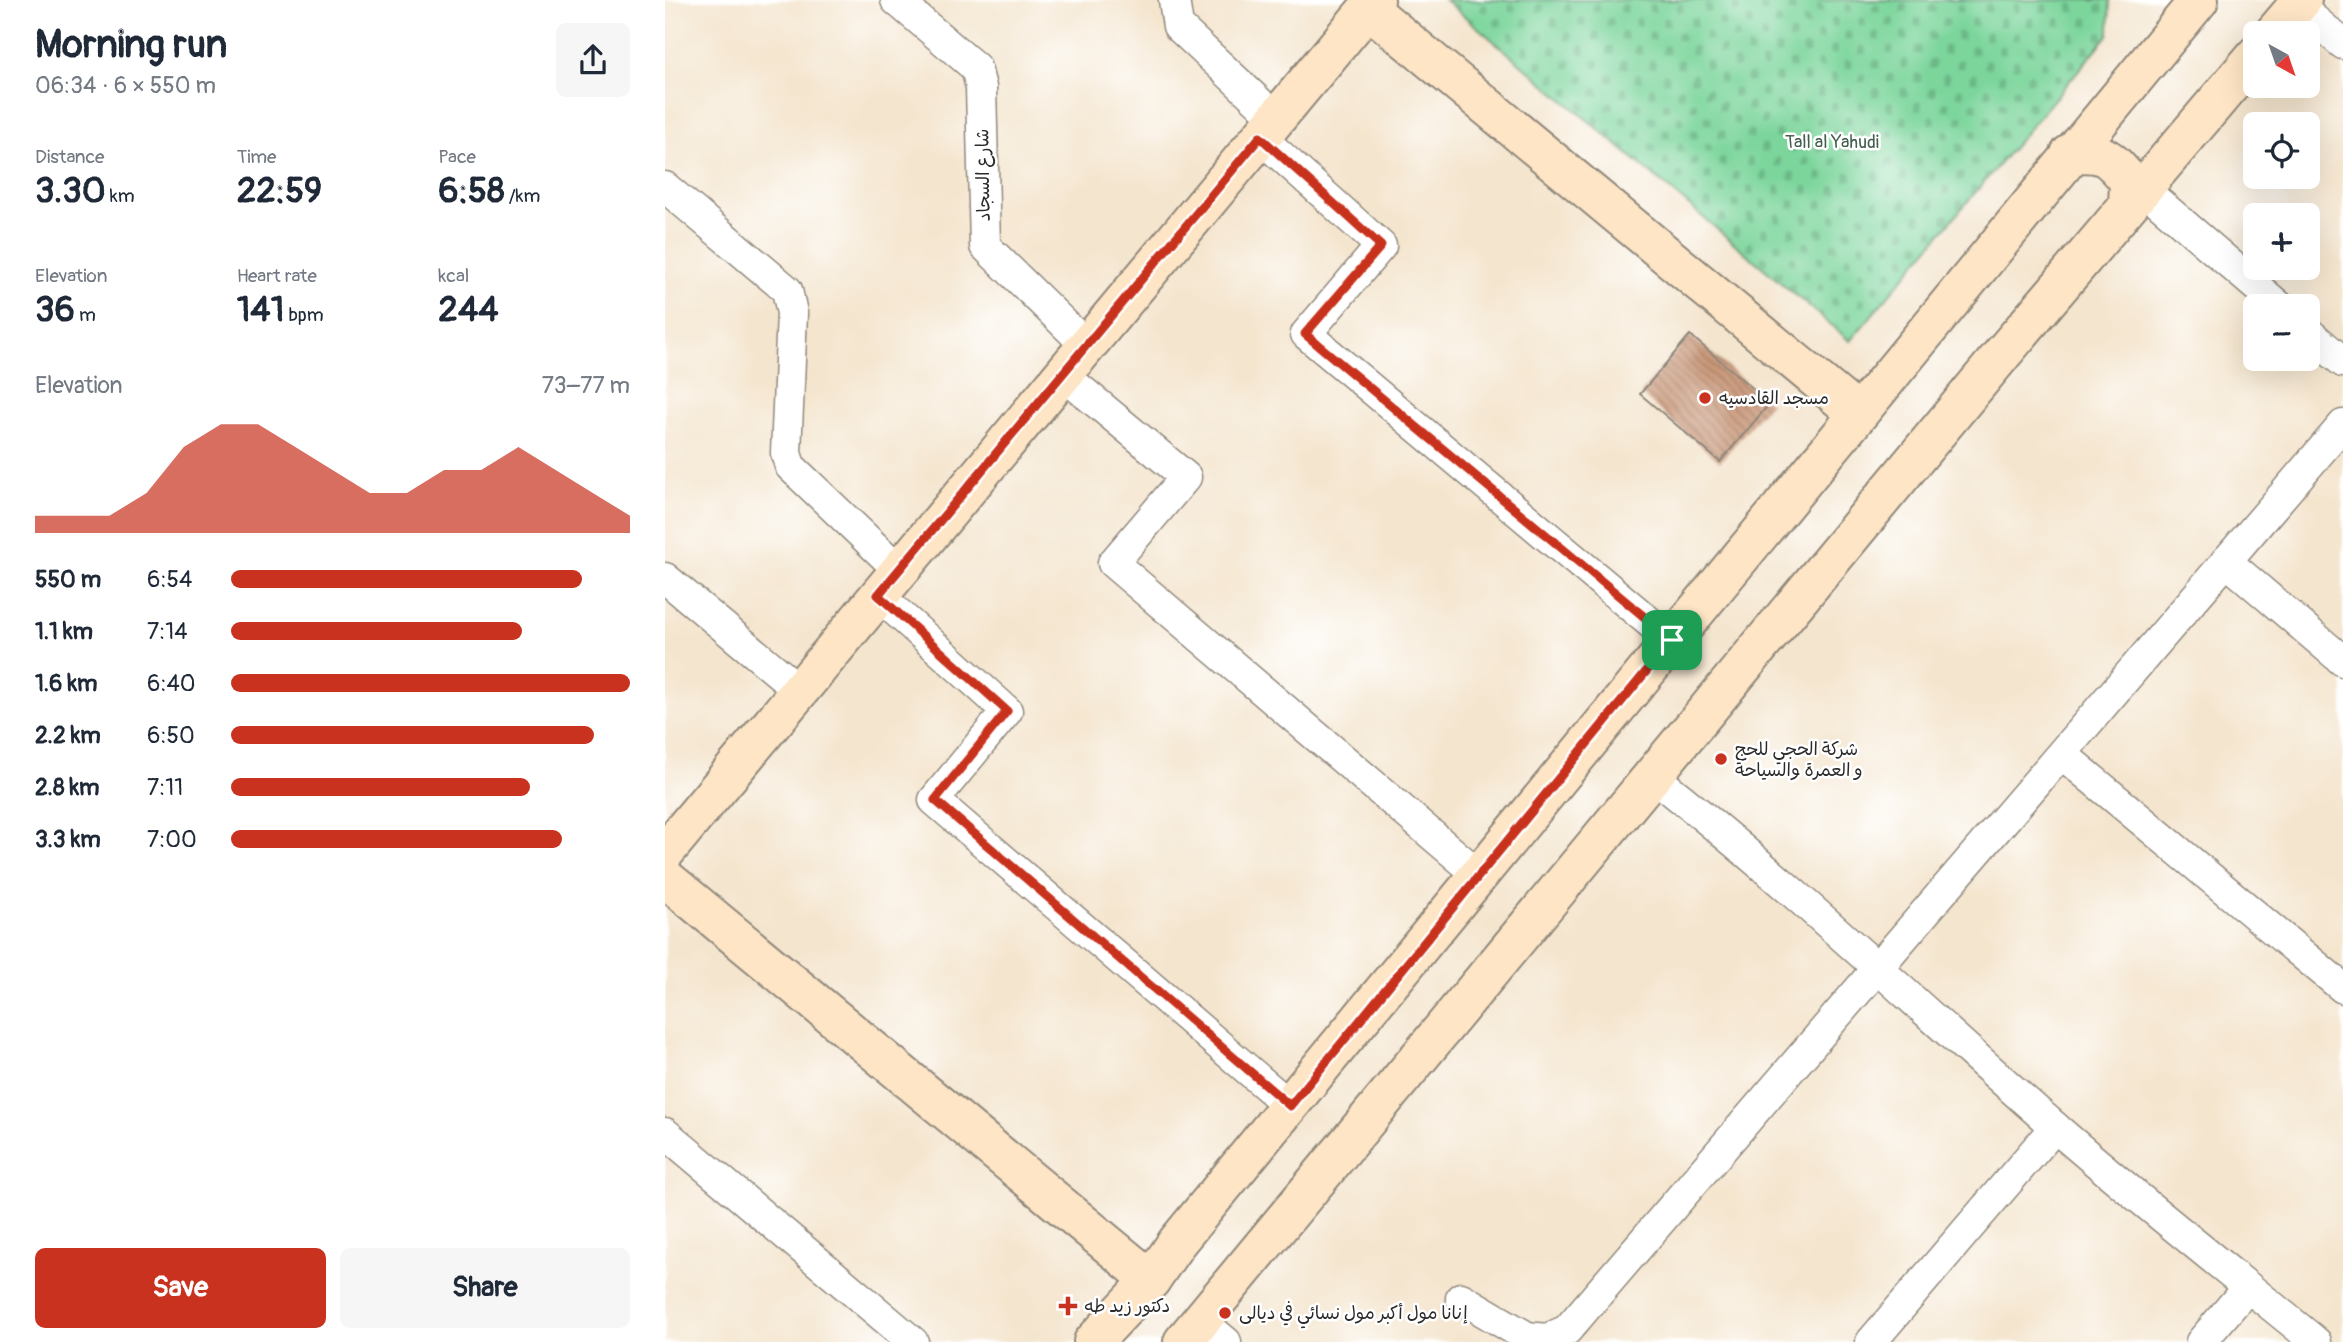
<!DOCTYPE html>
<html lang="en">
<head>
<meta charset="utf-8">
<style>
  :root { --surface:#fff; --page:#f6f6f7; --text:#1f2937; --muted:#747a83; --accent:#c8321e }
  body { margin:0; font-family:Pangolin,"Playpen Sans Arabic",sans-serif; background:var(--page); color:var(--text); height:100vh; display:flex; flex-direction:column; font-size:26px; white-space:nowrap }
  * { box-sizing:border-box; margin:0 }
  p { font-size:23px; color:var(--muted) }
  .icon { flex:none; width:38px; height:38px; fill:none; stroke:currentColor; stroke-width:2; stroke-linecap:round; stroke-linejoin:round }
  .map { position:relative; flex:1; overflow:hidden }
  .panel { display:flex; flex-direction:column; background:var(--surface); width:665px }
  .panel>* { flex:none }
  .needle { width:46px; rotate:140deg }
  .fabs { position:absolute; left:1578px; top:21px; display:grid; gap:14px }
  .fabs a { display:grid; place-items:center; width:77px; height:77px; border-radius:10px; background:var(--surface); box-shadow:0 7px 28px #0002; font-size:35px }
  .pin { position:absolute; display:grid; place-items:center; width:60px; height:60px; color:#fff; margin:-30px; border-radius:14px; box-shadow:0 4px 10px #0006 }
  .round { display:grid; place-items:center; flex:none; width:74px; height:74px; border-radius:10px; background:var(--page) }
  .overview { display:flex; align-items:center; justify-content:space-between; height:119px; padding:0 35px }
  h1 { font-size:38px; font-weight:700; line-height:52px }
  .figures { display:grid; grid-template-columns:repeat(3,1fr); gap:10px; height:119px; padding:7px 35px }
  .figures div { display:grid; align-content:center }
  .figures b { font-size:35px; font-weight:700 }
  .figures small { font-size:19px; font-weight:400 }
  .figures p { font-size:19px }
  .chart { height:196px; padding:14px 35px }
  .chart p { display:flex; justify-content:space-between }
  .chart svg { width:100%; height:126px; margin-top:7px; fill:var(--accent); opacity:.7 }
  .button { display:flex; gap:14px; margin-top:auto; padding:14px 35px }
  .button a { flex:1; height:80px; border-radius:10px; background:var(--accent); color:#fff; font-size:28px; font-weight:700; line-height:80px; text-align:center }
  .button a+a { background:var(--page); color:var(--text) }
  ul { padding:0 35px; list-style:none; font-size:23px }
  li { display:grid; grid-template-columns:112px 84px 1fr; align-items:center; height:52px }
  li i { height:18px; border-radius:9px; background:var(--accent) }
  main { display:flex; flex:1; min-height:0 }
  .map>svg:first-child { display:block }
  .cemetery { fill:url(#cemetery-stones); stroke:#538063; stroke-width:2 }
  .building { fill:url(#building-back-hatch) }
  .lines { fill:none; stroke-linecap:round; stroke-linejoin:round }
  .street-casing { stroke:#90887c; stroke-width:33 }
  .secondary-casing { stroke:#90887c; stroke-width:42 }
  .street { stroke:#fff; stroke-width:30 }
  .secondary { stroke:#fde5c5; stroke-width:38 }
  .route-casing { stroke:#fff; stroke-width:14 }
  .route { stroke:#c8321e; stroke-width:9 }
  .poi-dot { fill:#c8321e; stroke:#fff; stroke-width:2.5 }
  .labels { text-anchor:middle; stroke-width:5; stroke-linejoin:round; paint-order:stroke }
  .park-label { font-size:18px; fill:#435e4d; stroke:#fff }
  .street-label { font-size:18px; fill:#2b2b2b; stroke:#fff }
  .poi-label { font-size:18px; fill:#2b2b2b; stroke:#fff; text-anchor:start }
</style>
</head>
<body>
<main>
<section class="panel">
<div class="overview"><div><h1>Morning run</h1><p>06:34 · 6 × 550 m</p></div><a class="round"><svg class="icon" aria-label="share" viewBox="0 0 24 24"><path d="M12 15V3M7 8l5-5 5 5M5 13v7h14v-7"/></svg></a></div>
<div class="figures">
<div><p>Distance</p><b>3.30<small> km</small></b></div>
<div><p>Time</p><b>22:59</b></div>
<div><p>Pace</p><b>6:58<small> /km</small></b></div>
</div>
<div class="figures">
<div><p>Elevation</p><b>36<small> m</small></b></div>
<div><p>Heart rate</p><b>141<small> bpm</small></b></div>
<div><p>kcal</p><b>244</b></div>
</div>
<div class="chart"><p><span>Elevation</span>73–77 m</p>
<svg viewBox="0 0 160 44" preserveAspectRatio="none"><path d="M0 44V38L10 38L20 38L30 30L40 14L50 6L60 6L70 14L80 22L90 30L100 30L110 22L120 22L130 14L140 22L150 30L160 38V44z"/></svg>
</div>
<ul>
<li><b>550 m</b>6:54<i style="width:88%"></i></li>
<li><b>1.1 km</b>7:14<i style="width:73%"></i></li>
<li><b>1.6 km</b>6:40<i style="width:100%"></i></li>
<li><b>2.2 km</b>6:50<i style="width:91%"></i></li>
<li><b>2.8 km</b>7:11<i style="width:75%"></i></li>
<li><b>3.3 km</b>7:00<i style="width:83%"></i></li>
</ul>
<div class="button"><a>Save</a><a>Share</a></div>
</section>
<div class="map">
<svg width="1678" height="1342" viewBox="0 0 1678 1342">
  <defs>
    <pattern id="cemetery-stones" width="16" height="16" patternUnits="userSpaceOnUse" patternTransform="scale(1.75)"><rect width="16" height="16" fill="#7bd59b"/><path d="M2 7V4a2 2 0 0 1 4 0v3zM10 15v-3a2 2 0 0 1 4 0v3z" fill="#6ab786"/></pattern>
    <pattern id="building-back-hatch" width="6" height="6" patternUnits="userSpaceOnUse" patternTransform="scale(1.75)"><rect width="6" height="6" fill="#ca997a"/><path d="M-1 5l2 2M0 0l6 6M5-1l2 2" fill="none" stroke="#a47d64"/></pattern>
  </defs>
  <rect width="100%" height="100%" fill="#fff"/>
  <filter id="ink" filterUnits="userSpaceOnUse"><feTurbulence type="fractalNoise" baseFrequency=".0143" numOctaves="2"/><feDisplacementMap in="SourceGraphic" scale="14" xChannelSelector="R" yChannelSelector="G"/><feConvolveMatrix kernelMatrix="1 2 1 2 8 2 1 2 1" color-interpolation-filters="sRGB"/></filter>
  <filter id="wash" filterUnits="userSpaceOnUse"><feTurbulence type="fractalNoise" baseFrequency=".00686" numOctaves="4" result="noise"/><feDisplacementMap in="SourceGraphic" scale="28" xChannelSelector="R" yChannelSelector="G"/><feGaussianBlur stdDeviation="1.57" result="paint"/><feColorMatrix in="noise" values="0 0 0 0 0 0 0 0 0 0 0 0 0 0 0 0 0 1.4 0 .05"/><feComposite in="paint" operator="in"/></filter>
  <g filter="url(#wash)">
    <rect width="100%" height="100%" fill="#f4e5ce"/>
    <polygon class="cemetery" points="780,0 1445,0 1444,34 1185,341"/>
    <g id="blocks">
      <polygon class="building" points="1025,335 1105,403 1055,462 975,394"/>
    </g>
  </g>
  <g filter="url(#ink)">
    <use href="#blocks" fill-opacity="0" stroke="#90887c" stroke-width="2"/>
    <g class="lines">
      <g class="street-casing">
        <g id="street">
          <polyline points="231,0 311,68 316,87 320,246 421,345"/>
          <polyline points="509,0 513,26 611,118"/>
          <polyline points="1633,6 1678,44"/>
          <polyline points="595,137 716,246 641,334 1007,641"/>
          <polyline points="0,187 122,290 127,313 121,453 125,466 234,570"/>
          <polyline points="1478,189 1614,306"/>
          <polyline points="1643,332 1678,362"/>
          <polyline points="397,374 521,477 448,563 814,875"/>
          <polyline points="1561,561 1678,661"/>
          <polyline points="0,578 134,690"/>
          <polyline points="213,595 342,711 269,800 625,1106"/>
          <polyline points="1398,755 1678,988"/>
          <path d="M988,776c140,110 268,234 402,351 85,74 174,144 261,215"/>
          <polyline points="0,1133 248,1342"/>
          <polyline points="796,1298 862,1337 882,1339 902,1330 1678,425"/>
          <polyline points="536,1321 561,1342"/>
          <polyline points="1206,1342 1390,1127"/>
          <polyline points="1536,1342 1583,1287"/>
        </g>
      </g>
      <g class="secondary-casing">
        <g id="secondary">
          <polyline points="703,8 1192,413"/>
          <polyline points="1609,33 1637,0"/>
          <path d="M1405,154c32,-3 38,1 59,27l-1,24"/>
          <polyline points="0,852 710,0"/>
          <polyline points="0,878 486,1280"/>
          <polyline points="428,1342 486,1280 512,1242 1534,0"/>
          <polyline points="518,1342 1338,353 1591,55"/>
        </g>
      </g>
      <use href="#street" class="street"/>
      <use href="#secondary" class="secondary"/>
    </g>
  </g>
  <g class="lines" filter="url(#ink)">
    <g class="route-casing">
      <polygon id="route" points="595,137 716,246 640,334 1007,640 625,1106 270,800 342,711 213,595"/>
    </g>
    <use href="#route" class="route"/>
  </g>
  <g class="poi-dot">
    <circle cx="1040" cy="398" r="7"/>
    <circle cx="1056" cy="759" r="7"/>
    <path d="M399.5 1295.5h7v7h7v7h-7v7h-7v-7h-7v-7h7z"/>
    <circle cx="560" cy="1313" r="7"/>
  </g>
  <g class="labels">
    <g class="park-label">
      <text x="1167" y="148">Tall al Yahudi</text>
    </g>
    <g class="street-label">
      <text transform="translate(318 175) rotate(-91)" y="6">شارع السجاد</text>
    </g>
    <g class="poi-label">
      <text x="1054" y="404">مسجد القادسيه</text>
      <text x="1070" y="755">شركة الحجي للحج<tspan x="1070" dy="21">و العمرة والسياحة</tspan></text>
      <text x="419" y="1312">دكتور زيد طه</text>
      <text x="574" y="1319">إنانا مول أكبر مول نسائي في ديالى</text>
    </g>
  </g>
</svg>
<div class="fabs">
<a><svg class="needle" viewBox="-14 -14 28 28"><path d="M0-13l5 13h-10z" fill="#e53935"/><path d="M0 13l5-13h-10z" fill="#747a83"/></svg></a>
<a><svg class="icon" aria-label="locate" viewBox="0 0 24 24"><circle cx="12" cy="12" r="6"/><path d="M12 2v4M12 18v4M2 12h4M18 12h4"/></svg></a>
<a>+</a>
<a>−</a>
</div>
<div class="pin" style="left:1007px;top:640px;background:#1e9e55"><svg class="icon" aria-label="arrive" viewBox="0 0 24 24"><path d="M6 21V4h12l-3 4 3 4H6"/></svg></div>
</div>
</main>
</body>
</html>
